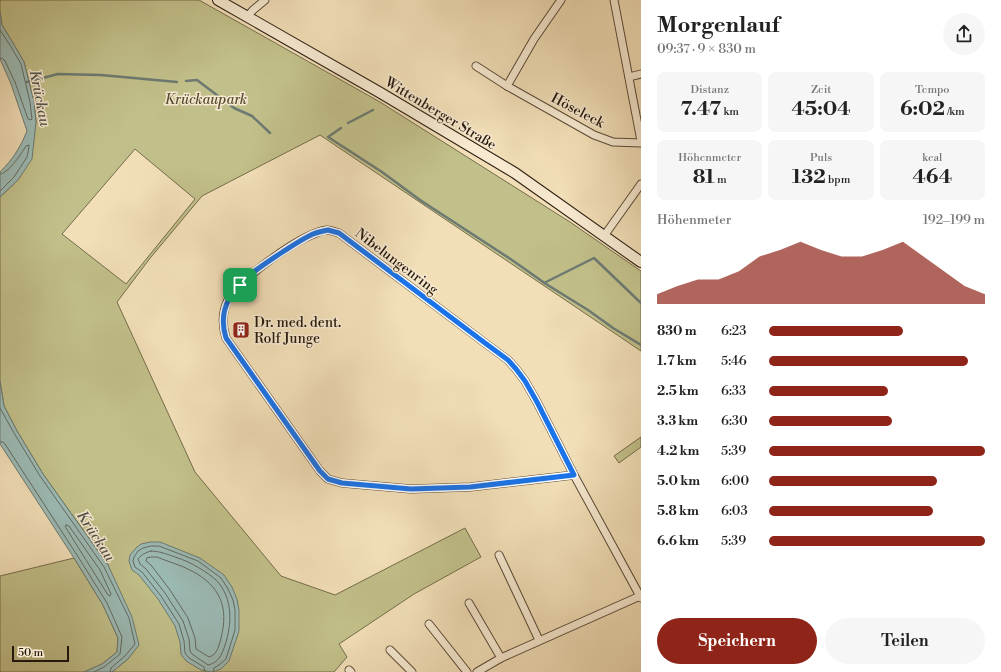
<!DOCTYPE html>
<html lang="de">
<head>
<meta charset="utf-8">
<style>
  :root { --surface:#fff; --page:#f6f6f6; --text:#222; --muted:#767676; --accent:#8f2418 }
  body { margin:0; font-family:"Libre Bodoni",serif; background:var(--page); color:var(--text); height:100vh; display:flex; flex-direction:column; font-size:15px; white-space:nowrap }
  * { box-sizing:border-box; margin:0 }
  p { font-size:13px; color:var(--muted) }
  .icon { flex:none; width:22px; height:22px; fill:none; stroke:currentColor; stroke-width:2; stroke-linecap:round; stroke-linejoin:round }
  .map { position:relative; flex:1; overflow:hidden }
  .panel { display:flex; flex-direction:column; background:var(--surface); width:360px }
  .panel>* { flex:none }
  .scale { position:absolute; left:12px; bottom:10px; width:57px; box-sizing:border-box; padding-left:4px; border:2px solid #27190c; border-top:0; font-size:11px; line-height:14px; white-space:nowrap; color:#27190c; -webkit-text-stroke:3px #f7ead1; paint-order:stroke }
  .pin { position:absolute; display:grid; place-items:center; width:34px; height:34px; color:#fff; margin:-17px; border-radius:8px; box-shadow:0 2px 6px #0006 }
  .round { display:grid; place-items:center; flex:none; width:42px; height:42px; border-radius:21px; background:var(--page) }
  .headline { display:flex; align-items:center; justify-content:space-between; height:68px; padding:0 16px }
  h1 { font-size:22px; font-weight:700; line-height:30px }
  .stats { display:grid; grid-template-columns:repeat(3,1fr); gap:6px; height:68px; padding:4px 16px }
  .stats div { display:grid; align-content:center; border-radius:8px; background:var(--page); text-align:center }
  .stats b { font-size:20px; font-weight:700 }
  .stats small { font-size:11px; font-weight:400 }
  .stats p { font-size:11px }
  .chart { height:112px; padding:8px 16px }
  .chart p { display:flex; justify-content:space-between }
  .chart svg { width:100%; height:72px; margin-top:4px; fill:var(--accent); opacity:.7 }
  .button { display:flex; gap:8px; margin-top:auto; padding:8px 16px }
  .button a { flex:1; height:46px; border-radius:24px; background:var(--accent); color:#fff; font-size:16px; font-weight:700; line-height:46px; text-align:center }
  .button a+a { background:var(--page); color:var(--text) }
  ul { padding:0 16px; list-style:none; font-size:13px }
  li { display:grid; grid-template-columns:64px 48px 1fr; align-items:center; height:30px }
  li i { height:10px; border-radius:5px; background:var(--accent) }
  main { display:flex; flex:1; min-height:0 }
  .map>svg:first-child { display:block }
  .green { fill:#c2c08a; stroke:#746c4b; fill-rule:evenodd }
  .water { fill:#9cbbb6; stroke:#6d7a72 }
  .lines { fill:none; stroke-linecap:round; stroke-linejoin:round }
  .shore { stroke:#626a61; stroke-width:1 }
  .stream { stroke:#6d7a72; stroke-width:2.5 }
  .street-casing { stroke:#5a4a37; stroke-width:9 }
  .secondary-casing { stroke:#27190c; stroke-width:12 }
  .street { stroke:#f7ead1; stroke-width:7 }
  .secondary { stroke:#f7ead1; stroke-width:10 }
  .route-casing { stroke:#fff; stroke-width:8 }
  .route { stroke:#1a73e8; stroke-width:5 }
  .labels { text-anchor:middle; stroke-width:3; stroke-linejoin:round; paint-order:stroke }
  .park-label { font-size:14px; font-style:italic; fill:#564b32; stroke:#f7ead1 }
  .street-label { font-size:14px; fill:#27190c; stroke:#f7ead1 }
  .poi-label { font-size:14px; fill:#27190c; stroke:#f7ead1; text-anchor:start }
  .water-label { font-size:15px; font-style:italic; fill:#505248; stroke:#f7ead1 }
</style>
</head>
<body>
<main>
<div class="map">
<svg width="641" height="672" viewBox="0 0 641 672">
  <rect width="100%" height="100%" fill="#f2dfb8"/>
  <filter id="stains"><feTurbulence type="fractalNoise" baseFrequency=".005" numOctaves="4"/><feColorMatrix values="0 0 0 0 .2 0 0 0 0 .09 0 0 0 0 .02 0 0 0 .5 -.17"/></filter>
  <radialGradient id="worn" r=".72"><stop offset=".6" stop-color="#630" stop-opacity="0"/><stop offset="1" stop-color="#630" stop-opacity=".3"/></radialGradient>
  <g class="green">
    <path d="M0,0h199l181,102 190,120 71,49v80l-321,-216 -118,61 -51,61 -34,45 78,170 86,104 54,19 130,-67 16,29 -67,37 -75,50 8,13 -13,15h-222l16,-13 -20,-94 -65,-91 -26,-43 -13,-25 -4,-25v-184l18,-17 18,-58 -2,-20 -10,-40 -11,-19 -11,-18 -2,-13zM135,149l60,50 -69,85 -64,-50z"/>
    <polygon points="641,437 641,447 619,463 614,456"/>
    <polygon points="74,558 103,605 118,638 117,652 102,664 84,672 0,672 0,576"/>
  </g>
  <g class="water">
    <path d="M0,12l2,13 11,18 11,19 10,40 2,20 -4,37 -14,21 -18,17v-25c13,-13 20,-24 27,-41l-16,-47 -11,-25z"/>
    <polygon points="0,381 4,406 17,431 43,474 108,565 132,617 139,645 128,659 112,672 84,672 102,664 117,652 118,638 103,605 74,558 0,444"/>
    <polygon points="150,542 160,542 200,558 224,575 232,587 237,599 239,610 239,631 229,661 221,669 212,672 201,670 186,661 181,654 180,642 175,626 158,599 139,575 132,570 129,561 130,555 136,548 141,544"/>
  </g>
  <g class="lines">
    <g class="shore">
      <polyline points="0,30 10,45 21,64 30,102 32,119 31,120 28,119 15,82 5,61 3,59 0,58"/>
      <path d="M0,174c9,-1 21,-20 26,-28l3,-1v2l-2,10 -13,20 -14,14"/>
      <polyline points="0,408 14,433 40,476 104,567 129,618 135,644 125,656 111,668 110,672"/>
      <polyline points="0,442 3,442 5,444 77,555 107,603 122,637 120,654 104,667 94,672"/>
      <polygon points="66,525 69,526 100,570 111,594 110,596 108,595 66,528"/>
      <path d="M151,551c9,0 18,4 27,7 12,4 30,14 39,23 16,17 15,44 8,64 -3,10 -7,18 -17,20l-16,-11 -2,-3 -1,-12 -6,-18 -18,-28 -19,-24 -6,-5 -2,-5c4,-5 7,-6 13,-8z"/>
      <path d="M152,557h5c12,5 24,8 35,14 28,15 37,36 29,67 -2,8 -4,17 -12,19l-13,-8 -1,-11 -7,-20 -18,-28 -19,-25 -5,-4 1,-3z"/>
      <polyline points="205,672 204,667 189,658 185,653 184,641 179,624 161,596 142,572 135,567 133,561 134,557 138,551 143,548 151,546 159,546 198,561 221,578 228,589 233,600 235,610 235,630 226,659 219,665 214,668 213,672"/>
    </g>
    <g class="stream">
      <polyline points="186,81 197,80 234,108 252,116 270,133"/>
      <polyline points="27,82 58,74 101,75 177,82"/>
      <polyline points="348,123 373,110"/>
      <polyline points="341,128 328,137 382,172 420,200 512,260 546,284 588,310 613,328 641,345"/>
      <polyline points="544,283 594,258 641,303"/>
    </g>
    <g class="street-casing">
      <g id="street">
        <polyline points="614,0 641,141"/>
        <polyline points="247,17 253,10 265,0"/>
        <polyline points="476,66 507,86 594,135 613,142 641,143"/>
        <polyline points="629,77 641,74"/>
        <polyline points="507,86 534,39 561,0"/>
        <polyline points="604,236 641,184"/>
        <path d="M574,475l-104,12 -59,2 -69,-6 -14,-4 -8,-8 -94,-133c-4,-13 -4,-26 2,-38 11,-21 76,-68 99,-70 4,0 8,2 12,3l146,110 23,17 8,9 9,12 12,21 37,73 67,123"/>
        <polyline points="499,555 539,640"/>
        <polyline points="469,603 501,658"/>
        <polyline points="429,624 467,672"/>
        <polyline points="390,650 412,672"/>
        <polyline points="349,670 351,672"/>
        <polyline points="477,672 501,658 640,596"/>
      </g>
    </g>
    <g class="secondary-casing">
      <polyline id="secondary" points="218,0 379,92 515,173 641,262"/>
    </g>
    <use href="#street" class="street"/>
    <use href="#secondary" class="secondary"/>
  </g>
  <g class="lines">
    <g class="route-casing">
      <path id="route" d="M328,230l11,3 146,110 23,17 8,9 9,12 12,21 37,73 -104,12 -59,2 -69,-6 -14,-4 -8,-8 -94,-133c-4,-13 -4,-26 3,-39 11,-20 34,-34 52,-46 11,-7 21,-14 32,-19 5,-2 10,-3 15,-4z"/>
    </g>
    <use href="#route" class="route"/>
  </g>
  <defs>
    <g id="building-square" transform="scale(0.9)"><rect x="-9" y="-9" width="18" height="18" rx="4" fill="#8f2418" stroke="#f7ead1"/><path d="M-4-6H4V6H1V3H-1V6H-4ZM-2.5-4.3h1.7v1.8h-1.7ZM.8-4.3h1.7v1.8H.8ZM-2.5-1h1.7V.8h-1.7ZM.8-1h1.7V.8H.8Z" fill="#fff"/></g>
  </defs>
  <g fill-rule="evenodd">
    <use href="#building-square" x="241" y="330"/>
  </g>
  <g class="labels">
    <g class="park-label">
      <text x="206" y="104">Krückaupark</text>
    </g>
    <g class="street-label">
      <text transform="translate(578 110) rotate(28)" y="5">Höseleck</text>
      <text transform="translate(441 113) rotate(31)" y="5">Wittenberger Straße</text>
      <text transform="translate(397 261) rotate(37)" y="5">Nibelungenring</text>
    </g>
    <g class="poi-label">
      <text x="254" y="327">Dr. med. dent.<tspan x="254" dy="16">Rolf Junge</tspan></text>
    </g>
    <g class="water-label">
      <text transform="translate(40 98) rotate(79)" y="5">Krückau</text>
      <text transform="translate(96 536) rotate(57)" y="5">Krückau</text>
    </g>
  </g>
  <rect width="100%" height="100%" filter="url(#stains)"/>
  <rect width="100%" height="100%" fill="url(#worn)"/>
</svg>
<div class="scale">50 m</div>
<div class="pin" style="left:240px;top:285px;background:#1e9e55"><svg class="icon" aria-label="arrive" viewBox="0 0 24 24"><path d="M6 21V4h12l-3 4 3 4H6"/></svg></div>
</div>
<section class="panel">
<div class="headline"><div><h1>Morgenlauf</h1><p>09:37 · 9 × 830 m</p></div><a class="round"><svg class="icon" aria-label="share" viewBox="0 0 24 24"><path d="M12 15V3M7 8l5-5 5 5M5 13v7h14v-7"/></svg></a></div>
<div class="stats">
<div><p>Distanz</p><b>7.47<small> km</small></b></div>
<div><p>Zeit</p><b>45:04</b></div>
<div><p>Tempo</p><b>6:02<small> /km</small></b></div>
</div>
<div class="stats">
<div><p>Höhenmeter</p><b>81<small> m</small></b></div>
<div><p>Puls</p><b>132<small> bpm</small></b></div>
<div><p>kcal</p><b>464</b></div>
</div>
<div class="chart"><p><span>Höhenmeter</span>192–199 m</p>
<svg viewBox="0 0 160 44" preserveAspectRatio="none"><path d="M0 44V38L10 33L20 29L30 29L40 24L50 15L60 11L70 6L80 11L90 15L100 15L110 11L120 6L130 15L140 24L150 33L160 38V44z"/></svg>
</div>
<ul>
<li><b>830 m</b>6:23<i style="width:62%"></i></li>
<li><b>1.7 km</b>5:46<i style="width:92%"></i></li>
<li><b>2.5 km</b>6:33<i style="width:55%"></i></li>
<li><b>3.3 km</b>6:30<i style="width:57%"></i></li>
<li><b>4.2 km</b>5:39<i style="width:100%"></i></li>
<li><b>5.0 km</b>6:00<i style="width:78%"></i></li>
<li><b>5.8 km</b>6:03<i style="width:76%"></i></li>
<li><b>6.6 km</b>5:39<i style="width:100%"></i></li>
</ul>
<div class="button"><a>Speichern</a><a>Teilen</a></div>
</section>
</main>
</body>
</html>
